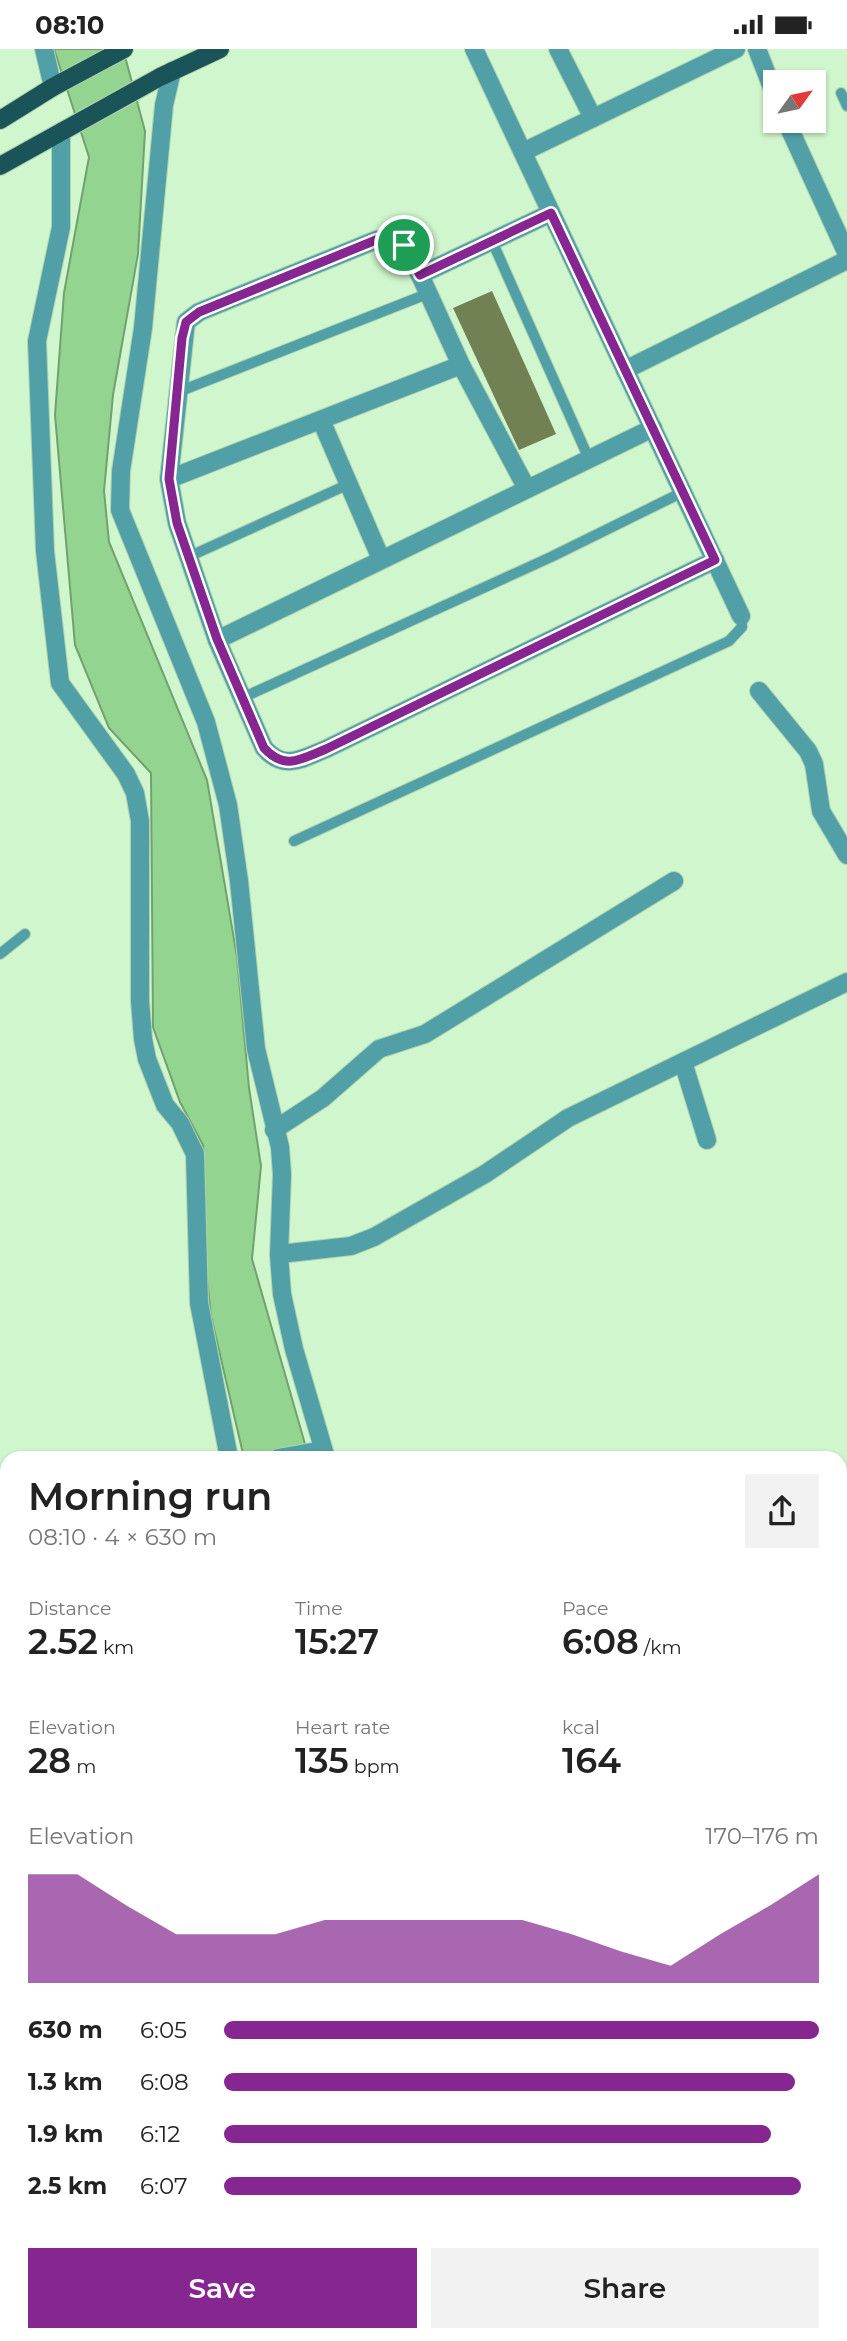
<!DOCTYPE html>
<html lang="en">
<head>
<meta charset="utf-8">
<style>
  :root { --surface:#fff; --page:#f2f2f2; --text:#222; --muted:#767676; --accent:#862791 }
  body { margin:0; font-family:Montserrat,sans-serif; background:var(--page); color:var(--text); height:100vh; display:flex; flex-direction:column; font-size:26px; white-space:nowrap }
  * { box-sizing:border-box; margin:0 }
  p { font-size:23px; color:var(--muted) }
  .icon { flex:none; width:38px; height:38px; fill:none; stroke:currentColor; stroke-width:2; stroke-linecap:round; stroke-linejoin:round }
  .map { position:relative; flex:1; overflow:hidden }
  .drawer { position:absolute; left:0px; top:1402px; width:847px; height:891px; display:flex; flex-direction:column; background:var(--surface); border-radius:21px 21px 0 0; box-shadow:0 2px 5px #0004 }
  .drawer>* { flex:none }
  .needle { width:46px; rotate:57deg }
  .fabs { position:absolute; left:763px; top:21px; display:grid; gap:14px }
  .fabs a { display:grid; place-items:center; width:63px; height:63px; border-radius:0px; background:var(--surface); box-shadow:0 2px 5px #0004; font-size:35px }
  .pin { position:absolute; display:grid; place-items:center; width:60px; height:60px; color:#fff; margin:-30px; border:4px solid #fff; border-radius:50%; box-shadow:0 2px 7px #0007 }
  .round { display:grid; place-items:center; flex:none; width:74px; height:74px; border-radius:0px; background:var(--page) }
  .overview { display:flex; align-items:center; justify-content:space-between; height:119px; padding:0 28px }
  h1 { font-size:38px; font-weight:600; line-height:52px }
  .figures { display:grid; grid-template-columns:repeat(3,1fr); gap:10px; height:119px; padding:7px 28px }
  .figures div { display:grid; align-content:center }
  .figures b { font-size:35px; font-weight:600 }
  .figures small { font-size:19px; font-weight:400 }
  .figures p { font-size:19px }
  .chart { height:196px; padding:14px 28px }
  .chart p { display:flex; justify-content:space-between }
  .chart svg { width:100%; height:126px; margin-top:7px; fill:var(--accent); opacity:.7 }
  .cta { display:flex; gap:14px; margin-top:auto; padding:14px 28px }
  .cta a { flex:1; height:80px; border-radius:0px; background:var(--accent); color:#fff; font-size:28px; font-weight:600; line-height:80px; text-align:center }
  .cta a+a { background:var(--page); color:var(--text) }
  ul { padding:0 28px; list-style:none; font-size:23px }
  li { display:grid; grid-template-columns:112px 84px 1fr; align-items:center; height:52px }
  li i { height:18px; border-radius:9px; background:var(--accent) }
  .status { display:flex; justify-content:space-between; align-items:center; height:49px; padding:0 35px; background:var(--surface); direction:ltr }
  .status svg { height:19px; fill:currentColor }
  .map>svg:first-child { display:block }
  .water { fill:#94d491; stroke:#71a26e; stroke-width:2 }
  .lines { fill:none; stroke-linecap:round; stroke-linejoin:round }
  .river { stroke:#94d491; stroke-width:33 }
  .building { fill:#728154 }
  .service-casing { stroke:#b0d2ae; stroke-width:12 }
  .minor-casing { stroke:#b0d2ae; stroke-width:20 }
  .primary-casing { stroke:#b0d2ae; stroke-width:20 }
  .trunk-casing { stroke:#b0d2ae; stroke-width:22 }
  .service { stroke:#51a0a7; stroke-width:10 }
  .minor { stroke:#51a0a7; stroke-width:18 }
  .primary { stroke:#1a5459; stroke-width:18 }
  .trunk { stroke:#1a464a; stroke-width:19 }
  .route-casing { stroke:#fff; stroke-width:14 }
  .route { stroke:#862791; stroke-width:9 }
</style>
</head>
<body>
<div class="status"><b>08:10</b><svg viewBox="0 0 49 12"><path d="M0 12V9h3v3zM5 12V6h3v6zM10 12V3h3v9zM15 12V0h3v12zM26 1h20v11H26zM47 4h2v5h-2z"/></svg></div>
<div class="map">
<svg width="847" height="2292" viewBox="0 0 847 2292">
  <rect width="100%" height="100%" fill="#d0f6cd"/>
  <polygon class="water" points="54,0 123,0 145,82 138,205 113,346 104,442 109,493 207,731 237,908 249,1039 261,1117 252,1210 309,1409 244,1409 211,1267 201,1174 203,1096 180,1053 153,978 151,724 109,679 75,596 55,366 64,244 89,108"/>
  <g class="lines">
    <polyline class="river" points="0,1693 7,1692"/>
  </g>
  <polygon class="building" points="492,242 556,385 519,401 453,259"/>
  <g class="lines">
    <g class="service-casing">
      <g id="service">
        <polyline points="841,44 847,57"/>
        <polyline points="492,192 589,410"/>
        <polyline points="178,343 427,245"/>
        <polyline points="188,508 349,435"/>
        <polyline points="242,649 551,508 683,443"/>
        <polyline points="294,792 729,592 742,578 741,567"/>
        <polyline points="0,905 25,885"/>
        <polyline points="0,1786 7,1785"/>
      </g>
    </g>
    <g class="minor-casing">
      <g id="minor">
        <polyline points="44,0 53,38"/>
        <polyline points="474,0 741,567"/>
        <polyline points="558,0 593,69"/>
        <polyline points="757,0 775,46"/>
        <polyline points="172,22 164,56 143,279 121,422 120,461 206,673 228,756 239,832 256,1000 280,1098 282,1125 279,1206 282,1245 294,1300 326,1409"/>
        <polyline points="786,72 847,205"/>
        <polyline points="61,83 61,178 37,292 45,502 60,634 126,725 135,744 140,772 140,952 143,990 147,1010 165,1056 180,1074 195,1105 199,1254 229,1409"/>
        <polyline points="523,103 736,0"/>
        <polyline points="420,226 551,164"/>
        <polyline points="625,321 847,211"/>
        <polyline points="321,371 381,510"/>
        <polyline points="169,430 461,316"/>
        <path d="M527,440l-66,-124 -41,-90 -16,-30 -12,-8 -16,3 -177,72 -13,10 -17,157 8,44 40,117 47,108c20,23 37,11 62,1l389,-189"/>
        <polyline points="217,591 653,379"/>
        <polyline points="759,642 808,702 814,715 821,762 847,806"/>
        <polyline points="683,1013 707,1091"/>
        <polyline points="274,1081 323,1049 379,1000 425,985 674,832"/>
        <polyline points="280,1205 351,1197 374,1188 485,1125 568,1069 847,933"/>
        <polyline points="278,1409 323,1401"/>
        <polyline points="243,2286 245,2292"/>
        <polyline points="350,2292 350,2286"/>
      </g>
    </g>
    <g class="primary-casing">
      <g id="primary">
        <polyline points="0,71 53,38 124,0"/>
        <polyline points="0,117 160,28 220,0"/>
      </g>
    </g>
    <g class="trunk-casing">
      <g id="trunk">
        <polyline points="0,2142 7,2150"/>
        <polyline points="0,2207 7,2215"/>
        <polyline points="72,2286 78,2292"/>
        <polyline points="128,2286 134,2292"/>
      </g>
    </g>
    <use href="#service" class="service"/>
    <use href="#minor" class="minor"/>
    <use href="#primary" class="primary"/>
    <use href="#trunk" class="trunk"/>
  </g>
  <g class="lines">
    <g class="route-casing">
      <path id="route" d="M551,164l164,347 -389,189c-25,10 -41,22 -62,-1l-47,-109 -40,-116 -8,-44 13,-141 4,-16 13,-10 177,-72 16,-3 12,8 16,30z"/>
    </g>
    <use href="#route" class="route"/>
  </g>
</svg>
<div class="fabs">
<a><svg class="needle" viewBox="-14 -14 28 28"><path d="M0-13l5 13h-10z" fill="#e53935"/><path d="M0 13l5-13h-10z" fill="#767676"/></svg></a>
</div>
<div class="pin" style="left:404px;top:196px;background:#1e9e55"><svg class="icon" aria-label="arrive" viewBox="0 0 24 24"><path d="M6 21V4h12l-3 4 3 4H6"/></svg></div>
<section class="drawer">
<div class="overview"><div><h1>Morning run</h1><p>08:10 · 4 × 630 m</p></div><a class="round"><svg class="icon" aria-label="share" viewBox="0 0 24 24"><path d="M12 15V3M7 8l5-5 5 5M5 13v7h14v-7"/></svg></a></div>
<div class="figures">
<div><p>Distance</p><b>2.52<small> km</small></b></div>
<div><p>Time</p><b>15:27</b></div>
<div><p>Pace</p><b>6:08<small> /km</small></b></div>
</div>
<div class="figures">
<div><p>Elevation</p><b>28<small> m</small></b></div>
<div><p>Heart rate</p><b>135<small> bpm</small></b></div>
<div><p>kcal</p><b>164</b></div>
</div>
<div class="chart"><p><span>Elevation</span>170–176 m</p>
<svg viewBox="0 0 160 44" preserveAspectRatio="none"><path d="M0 44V6L10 6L20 17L30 27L40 27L50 27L60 22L70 22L80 22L90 22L100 22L110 27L120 33L130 38L140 27L150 17L160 6V44z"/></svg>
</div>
<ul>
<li><b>630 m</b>6:05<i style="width:100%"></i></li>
<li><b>1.3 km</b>6:08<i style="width:96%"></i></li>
<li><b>1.9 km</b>6:12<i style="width:92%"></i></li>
<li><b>2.5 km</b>6:07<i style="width:97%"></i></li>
</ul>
<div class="cta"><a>Save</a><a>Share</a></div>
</section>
</div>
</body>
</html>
